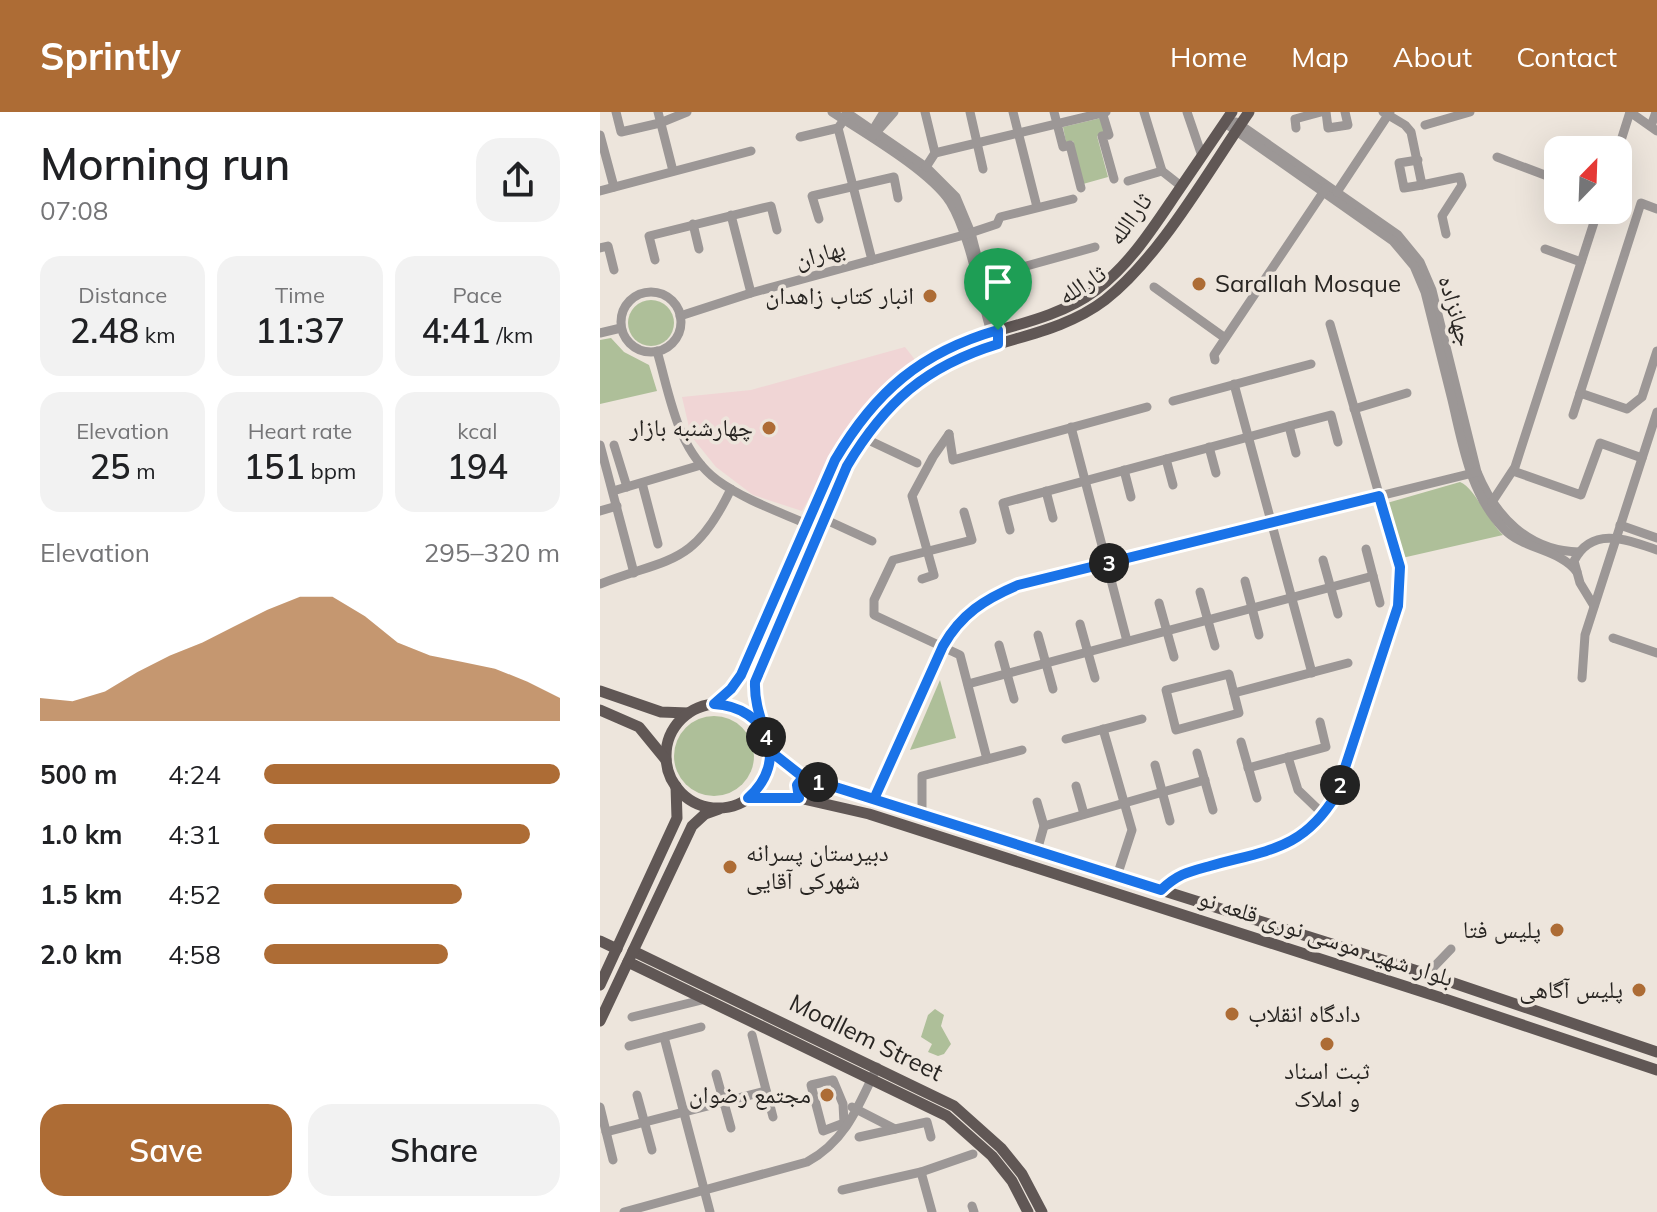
<!DOCTYPE html>
<html lang="en">
<head>
<meta charset="utf-8">
<style>
  :root { --surface:#fff; --page:#f2f2f2; --text:#202124; --muted:#757577; --accent:#ad6c35 }
  body { margin:0; font-family:Mulish,"Noto Naskh Arabic",sans-serif; background:var(--page); color:var(--text); height:100vh; display:flex; flex-direction:column; font-size:30px; white-space:nowrap }
  * { box-sizing:border-box; margin:0 }
  p { font-size:26px; color:var(--muted) }
  .icon { flex:none; width:44px; height:44px; fill:none; stroke:currentColor; stroke-width:2; stroke-linecap:round; stroke-linejoin:round }
  .map { position:relative; flex:1; overflow:hidden }
  .drawer { display:flex; flex-direction:column; background:var(--surface); width:600px }
  .drawer>* { flex:none }
  .needle { width:52px; rotate:23deg }
  .fabs { position:absolute; left:944px; top:24px; display:grid; gap:16px }
  .fabs a { display:grid; place-items:center; width:88px; height:88px; border-radius:16px; background:var(--surface); box-shadow:0 8px 32px #0002; font-size:40px }
  .pin { position:absolute; display:grid; place-items:center; width:68px; height:68px; color:#fff; margin:-82px -34px; border-radius:50% 50% 50% 0; rotate:-45deg; box-shadow:0 0 8px #0007 }
  .pin .icon { rotate:45deg }
  .km { position:absolute; width:40px; height:40px; margin:-20px; border-radius:50%; background:#222; color:#fff; font-size:22px; line-height:40px; text-align:center }
  .round { display:grid; place-items:center; flex:none; width:84px; height:84px; border-radius:24px; background:var(--page) }
  .summary { display:flex; align-items:center; justify-content:space-between; height:136px; padding:0 40px }
  h1 { font-size:44px; font-weight:600; line-height:60px }
  .figures { display:grid; grid-template-columns:repeat(3,1fr); gap:12px; height:136px; padding:8px 40px }
  .figures div { display:grid; align-content:center; border-radius:20px; background:var(--page); text-align:center }
  .figures b { font-size:34px; font-weight:600 }
  .figures small { font-size:22px; font-weight:400 }
  .figures p { font-size:22px }
  .chart { height:224px; padding:16px 40px }
  .chart p { display:flex; justify-content:space-between }
  .chart svg { width:100%; height:144px; margin-top:8px; fill:var(--accent); opacity:.7 }
  .button { display:flex; gap:16px; margin-top:auto; padding:16px 40px }
  .button a { flex:1; height:92px; border-radius:24px; background:var(--accent); color:#fff; font-size:32px; font-weight:600; line-height:92px; text-align:center }
  .button a+a { background:var(--page); color:var(--text) }
  ul { padding:0 40px; list-style:none; font-size:26px }
  li { display:grid; grid-template-columns:128px 96px 1fr; align-items:center; height:60px }
  li i { height:20px; border-radius:10px; background:var(--accent) }
  header { display:flex; align-items:center; gap:48px; box-sizing:border-box; height:112px; padding:0 40px; background:var(--accent); color:#fff }
  header strong { font-size:38px }
  nav { display:flex; gap:44px; margin-inline-start:auto; font-size:28px }
  main { display:flex; flex:1; min-height:0 }
  .map>svg:first-child { display:block }
  .commercial { fill:#f0d5d5 }
  .green { fill:#aebf99 }
  .lines { fill:none; stroke-linecap:round; stroke-linejoin:round }
  .minor { stroke:#9c9796; stroke-width:9 }
  .major { stroke:#605755; stroke-width:11 }
  .route-casing { stroke:#fff; stroke-width:16 }
  .route { stroke:#1a73e8; stroke-width:10 }
  .poi-dot { fill:#ad6c35; stroke:#ede5dc; stroke-width:3 }
  .labels { text-anchor:middle; stroke-width:7; stroke-linejoin:round; paint-order:stroke }
  .street-label { font-size:24px; fill:#282522; stroke:#ede5dc }
  .poi-label { font-size:24px; fill:#282522; stroke:#ede5dc; text-anchor:end }
</style>
</head>
<body>
<header>
<strong>Sprintly</strong>
<nav><a>Home</a><a>Map</a><a>About</a><a>Contact</a></nav>
</header>
<main>
<section class="drawer">
<div class="summary"><div><h1>Morning run</h1><p>07:08</p></div><a class="round"><svg class="icon" aria-label="share" viewBox="0 0 24 24"><path d="M12 15V3M7 8l5-5 5 5M5 13v7h14v-7"/></svg></a></div>
<div class="figures">
<div><p>Distance</p><b>2.48<small> km</small></b></div>
<div><p>Time</p><b>11:37</b></div>
<div><p>Pace</p><b>4:41<small> /km</small></b></div>
</div>
<div class="figures">
<div><p>Elevation</p><b>25<small> m</small></b></div>
<div><p>Heart rate</p><b>151<small> bpm</small></b></div>
<div><p>kcal</p><b>194</b></div>
</div>
<div class="chart"><p><span>Elevation</span>295–320 m</p>
<svg viewBox="0 0 160 44" preserveAspectRatio="none"><path d="M0 44V37L10 38L20 35L30 29L40 24L50 20L60 15L70 10L80 6L90 6L100 12L110 20L120 24L130 26L140 28L150 32L160 37V44z"/></svg>
</div>
<ul>
<li><b>500 m</b>4:24<i style="width:100%"></i></li>
<li><b>1.0 km</b>4:31<i style="width:90%"></i></li>
<li><b>1.5 km</b>4:52<i style="width:67%"></i></li>
<li><b>2.0 km</b>4:58<i style="width:62%"></i></li>
</ul>
<div class="button"><a>Save</a><a>Share</a></div>
</section>
<div class="map">
<svg width="1057" height="1100" viewBox="0 0 1057 1100">
  <rect width="100%" height="100%" fill="#ede5dc"/>
  <polygon class="commercial" points="305,235 316,249 296,261 253,308 202,399 153,383 116,355 91,324 82,285 151,278"/>
  <g class="green">
    <polygon points="501,6 505,21 497,24 508,65 483,72 473,29 466,30 463,15"/>
    <circle cx="51" cy="211" r="23"/>
    <polygon points="11,226 24,240 49,253 57,279 0,292 0,228"/>
    <path d="M860,370c14,5 29,40 43,53l-101,23 -15,-55z"/>
    <polygon points="340,568 356,626 310,638"/>
    <circle cx="114" cy="644" r="40"/>
    <polygon points="335,897 344,903 341,914 351,932 344,942 338,944 328,940 332,932 321,925 328,903"/>
  </g>
  <g class="lines">
    <g class="minor">
      <polyline points="16,0 21,20 60,11 87,0"/>
      <polyline points="58,0 73,59"/>
      <path d="M232,0c32,21 98,59 118,90 20,33 30,93 41,130l7,12"/>
      <polyline points="246,0 326,55 356,85 371,121 398,225"/>
      <polyline points="325,0 335,41 326,55"/>
      <polyline points="370,0 383,57"/>
      <polyline points="413,0 437,95"/>
      <polyline points="454,0 463,35 470,33 481,76"/>
      <polyline points="502,0 509,23 502,24 514,67"/>
      <polyline points="544,0 562,59"/>
      <polyline points="587,0 602,44"/>
      <polyline points="726,0 728,16 748,13 745,0"/>
      <polyline points="783,0 805,13 811,20 822,73 860,65 862,73 842,104 846,122"/>
      <polyline points="1030,0 1057,19"/>
      <path d="M636,10l162,113 22,27 12,28 45,182c18,44 51,79 102,80"/>
      <path d="M625,11l168,118 21,25 11,26c9,36 18,72 27,108 11,46 18,94 52,129 20,21 56,20 73,43"/>
      <polyline points="825,13 870,0"/>
      <polyline points="1051,14 1056,0"/>
      <polyline points="238,16 272,148"/>
      <polyline points="696,16 695,7 721,0"/>
      <polyline points="271,21 284,0"/>
      <polyline points="0,23 14,75"/>
      <polyline points="273,24 294,0"/>
      <polyline points="200,25 238,16 241,12"/>
      <polyline points="955,36 959,38"/>
      <polyline points="1018,38 1030,0"/>
      <polyline points="335,41 506,0"/>
      <polyline points="897,45 958,68"/>
      <polyline points="818,48 799,51 804,76 822,73"/>
      <polyline points="562,59 581,74"/>
      <polyline points="528,69 562,59"/>
      <polyline points="0,79 151,39"/>
      <polyline points="737,80 790,0"/>
      <polyline points="131,103 151,181"/>
      <polyline points="219,107 212,84 294,65 298,86"/>
      <polyline points="93,112 99,137"/>
      <polyline points="0,136 8,134 14,158"/>
      <polyline points="945,137 981,150"/>
      <polyline points="55,148 49,124 171,94 177,118"/>
      <polyline points="383,166 495,135"/>
      <polyline points="554,175 625,226"/>
      <circle cx="51" cy="210" r="30"/>
      <polyline points="80,204 151,181 364,123 397,112 400,105 473,87"/>
      <polyline points="0,221 21,216"/>
      <path d="M57,239c13,45 20,99 60,129 26,19 60,31 90,44"/>
      <polyline points="615,248 614,243 726,76"/>
      <polyline points="634,272 712,561"/>
      <polyline points="980,281 1027,297 1042,285 1057,239"/>
      <polyline points="573,289 711,252"/>
      <polyline points="754,297 807,281"/>
      <polyline points="973,303 1041,91 1057,97"/>
      <polyline points="689,314 696,341"/>
      <polyline points="471,315 527,529"/>
      <polyline points="349,322 353,348 547,295"/>
      <polyline points="264,326 317,351"/>
      <polyline points="0,333 34,461"/>
      <polyline points="14,333 27,375"/>
      <polyline points="609,335 616,361"/>
      <polyline points="566,347 573,373"/>
      <polyline points="524,358 531,385"/>
      <polyline points="913,359 981,383 1000,331 1042,346"/>
      <polyline points="42,371 58,432"/>
      <polyline points="13,379 101,353"/>
      <polyline points="446,379 453,406"/>
      <polyline points="892,390 915,355 998,98"/>
      <polyline points="0,399 17,394"/>
      <polyline points="364,400 372,428 293,448 274,488 274,503 360,543 387,647"/>
      <polyline points="224,407 272,429"/>
      <polyline points="1020,413 1057,426"/>
      <polyline points="410,418 403,391 689,314 731,303 738,330"/>
      <polyline points="766,437 780,491"/>
      <polyline points="723,448 738,502"/>
      <polyline points="322,467 334,463 312,384 333,345 349,322"/>
      <polyline points="645,469 659,523"/>
      <path d="M0,472c71,-27 94,-18 131,-95"/>
      <polyline points="600,480 615,534"/>
      <polyline points="559,491 574,545"/>
      <path d="M994,494l-14,-23 -6,-22c18,-36 54,-21 83,-11"/>
      <polyline points="480,512 495,566"/>
      <polyline points="438,523 453,577"/>
      <polyline points="1013,526 1057,541"/>
      <polyline points="399,533 414,587"/>
      <polygon points="629,562 639,601 576,618 566,578"/>
      <polyline points="982,566 985,523 1057,300"/>
      <polyline points="368,572 773,464"/>
      <polyline points="634,581 748,551"/>
      <polyline points="503,617 532,718 517,764"/>
      <polyline points="466,627 542,607"/>
      <polyline points="641,630 657,686"/>
      <polyline points="597,641 613,698"/>
      <polyline points="688,645 698,678 724,703"/>
      <polyline points="555,653 570,709"/>
      <polyline points="648,656 726,635 720,610"/>
      <polyline points="476,674 484,702"/>
      <path d="M274,687l69,-153c18,-32 42,-47 75,-61l459,-113"/>
      <polyline points="322,702 322,664 422,638"/>
      <polyline points="444,714 605,668"/>
      <polyline points="437,739 444,714 437,690"/>
      <path d="M561,778c17,-16 27,-18 49,-24 57,-16 93,-16 126,-71l62,-189 2,-39 -70,-243"/>
      <polyline points="827,862 851,837"/>
      <polyline points="32,905 106,887"/>
      <polyline points="152,923 173,1005"/>
      <polyline points="64,925 110,1100"/>
      <polyline points="29,934 101,915"/>
      <polyline points="116,962 131,1016"/>
      <polygon points="233,968 243,992 244,1011 223,1019 211,973"/>
      <polyline points="37,983 52,1038"/>
      <polyline points="0,995 13,1048"/>
      <polyline points="252,995 295,1017"/>
      <polyline points="6,1020 166,979"/>
      <polyline points="259,1025 327,1010 331,1025"/>
      <polyline points="321,1060 332,1100"/>
      <polyline points="242,1078 321,1060 373,1042"/>
      <polyline points="372,1094 374,1100"/>
      <path d="M24,1100l183,-50c39,-21 52,-57 70,-95"/>
    </g>
    <g class="major">
      <polyline points="0,579 61,600 88,601"/>
      <path d="M114,592l17,-15 10,-14 94,-215c32,-54 75,-102 137,-122 42,-13 88,-21 124,-48 33,-25 55,-59 78,-93 19,-28 39,-57 58,-85"/>
      <circle cx="118" cy="644" r="52"/>
      <polyline points="0,598 39,615 66,648"/>
      <path d="M161,614l-5,-15 -1,-29 92,-216c31,-51 70,-95 129,-115 44,-15 91,-22 129,-51 56,-44 103,-129 144,-188"/>
      <polyline points="170,639 203,665 827,862 1057,940"/>
      <polyline points="148,686 199,686 269,702 845,887 1057,958"/>
      <polyline points="0,829 17,837"/>
      <polyline points="33,839 354,994 401,1036 422,1062 442,1100"/>
      <polyline points="28,850 347,1004 392,1044 412,1069 428,1100"/>
      <polyline points="0,873 77,706 76,674"/>
      <polyline points="0,909 92,714 105,702 119,697"/>
    </g>
  </g>
  <g class="lines">
    <g class="route-casing">
      <path id="route" d="M398,218v14c-72,22 -113,58 -151,122l-92,216c-1,26 10,45 15,69l33,26 358,113c17,-16 27,-18 49,-24 57,-16 93,-16 126,-71l62,-189 2,-39 -21,-71 -361,89c-33,14 -57,29 -75,61l-69,153 -71,-22 -6,8 2,13h-51c42,-37 20,-91 -34,-94l17,-15 10,-14 94,-215c40,-68 86,-108 163,-130"/>
    </g>
    <use href="#route" class="route"/>
  </g>
  <g class="poi-dot">
    <circle cx="599" cy="172" r="8"/>
    <circle cx="330" cy="184" r="8"/>
    <circle cx="169" cy="316" r="8"/>
    <circle cx="130" cy="755" r="8"/>
    <circle cx="957" cy="818" r="8"/>
    <circle cx="1039" cy="878" r="8"/>
    <circle cx="632" cy="902" r="8"/>
    <circle cx="727" cy="932" r="8"/>
    <circle cx="227" cy="983" r="8"/>
  </g>
  <g class="labels">
    <g class="street-label">
      <text transform="translate(530 107) rotate(-54)" y="8">ثاراالله</text>
      <text transform="translate(220 142) rotate(-15)" y="8">بهاران</text>
      <text transform="translate(482 173) rotate(-33)" y="8">ثارالله</text>
      <text transform="translate(856 199) rotate(74)" y="8">جهانزاده</text>
      <text transform="translate(726 826) rotate(18)" y="8">بلوار شهید موسی نوری قلعه نو</text>
      <text transform="translate(266 926) rotate(26)" y="8">Moallem Street</text>
    </g>
    <g class="poi-label">
      <text x="615" y="180" text-anchor="start">Sarallah Mosque</text>
      <text x="314" y="192">انبار کتاب زاهدان</text>
      <text x="153" y="324">چهارشنبه بازار</text>
      <text x="146" y="749" text-anchor="start">دبیرستان پسرانه<tspan x="146" dy="28">شهرکی آقایی</tspan></text>
      <text x="941" y="826">پلیس فتا</text>
      <text x="1023" y="886">پلیس آگاهی</text>
      <text x="648" y="910" text-anchor="start">دادگاه انقلاب</text>
      <text x="727" y="967" text-anchor="middle">ثبت اسناد<tspan x="727" dy="28">و املاک</tspan></text>
      <text x="211" y="991">مجتمع رضوان</text>
    </g>
  </g>
</svg>
<div class="fabs">
<a><svg class="needle" viewBox="-14 -14 28 28"><path d="M0-13l5 13h-10z" fill="#e53935"/><path d="M0 13l5-13h-10z" fill="#757577"/></svg></a>
</div>
<div class="pin" style="left:398px;top:218px;background:#1e9e55"><svg class="icon" aria-label="arrive" viewBox="0 0 24 24"><path d="M6 21V4h12l-3 4 3 4H6"/></svg></div>
<b class="km" style="left:218px;top:670px">1</b>
<b class="km" style="left:740px;top:673px">2</b>
<b class="km" style="left:509px;top:451px">3</b>
<b class="km" style="left:166px;top:625px">4</b>
</div>
</main>
</body>
</html>
